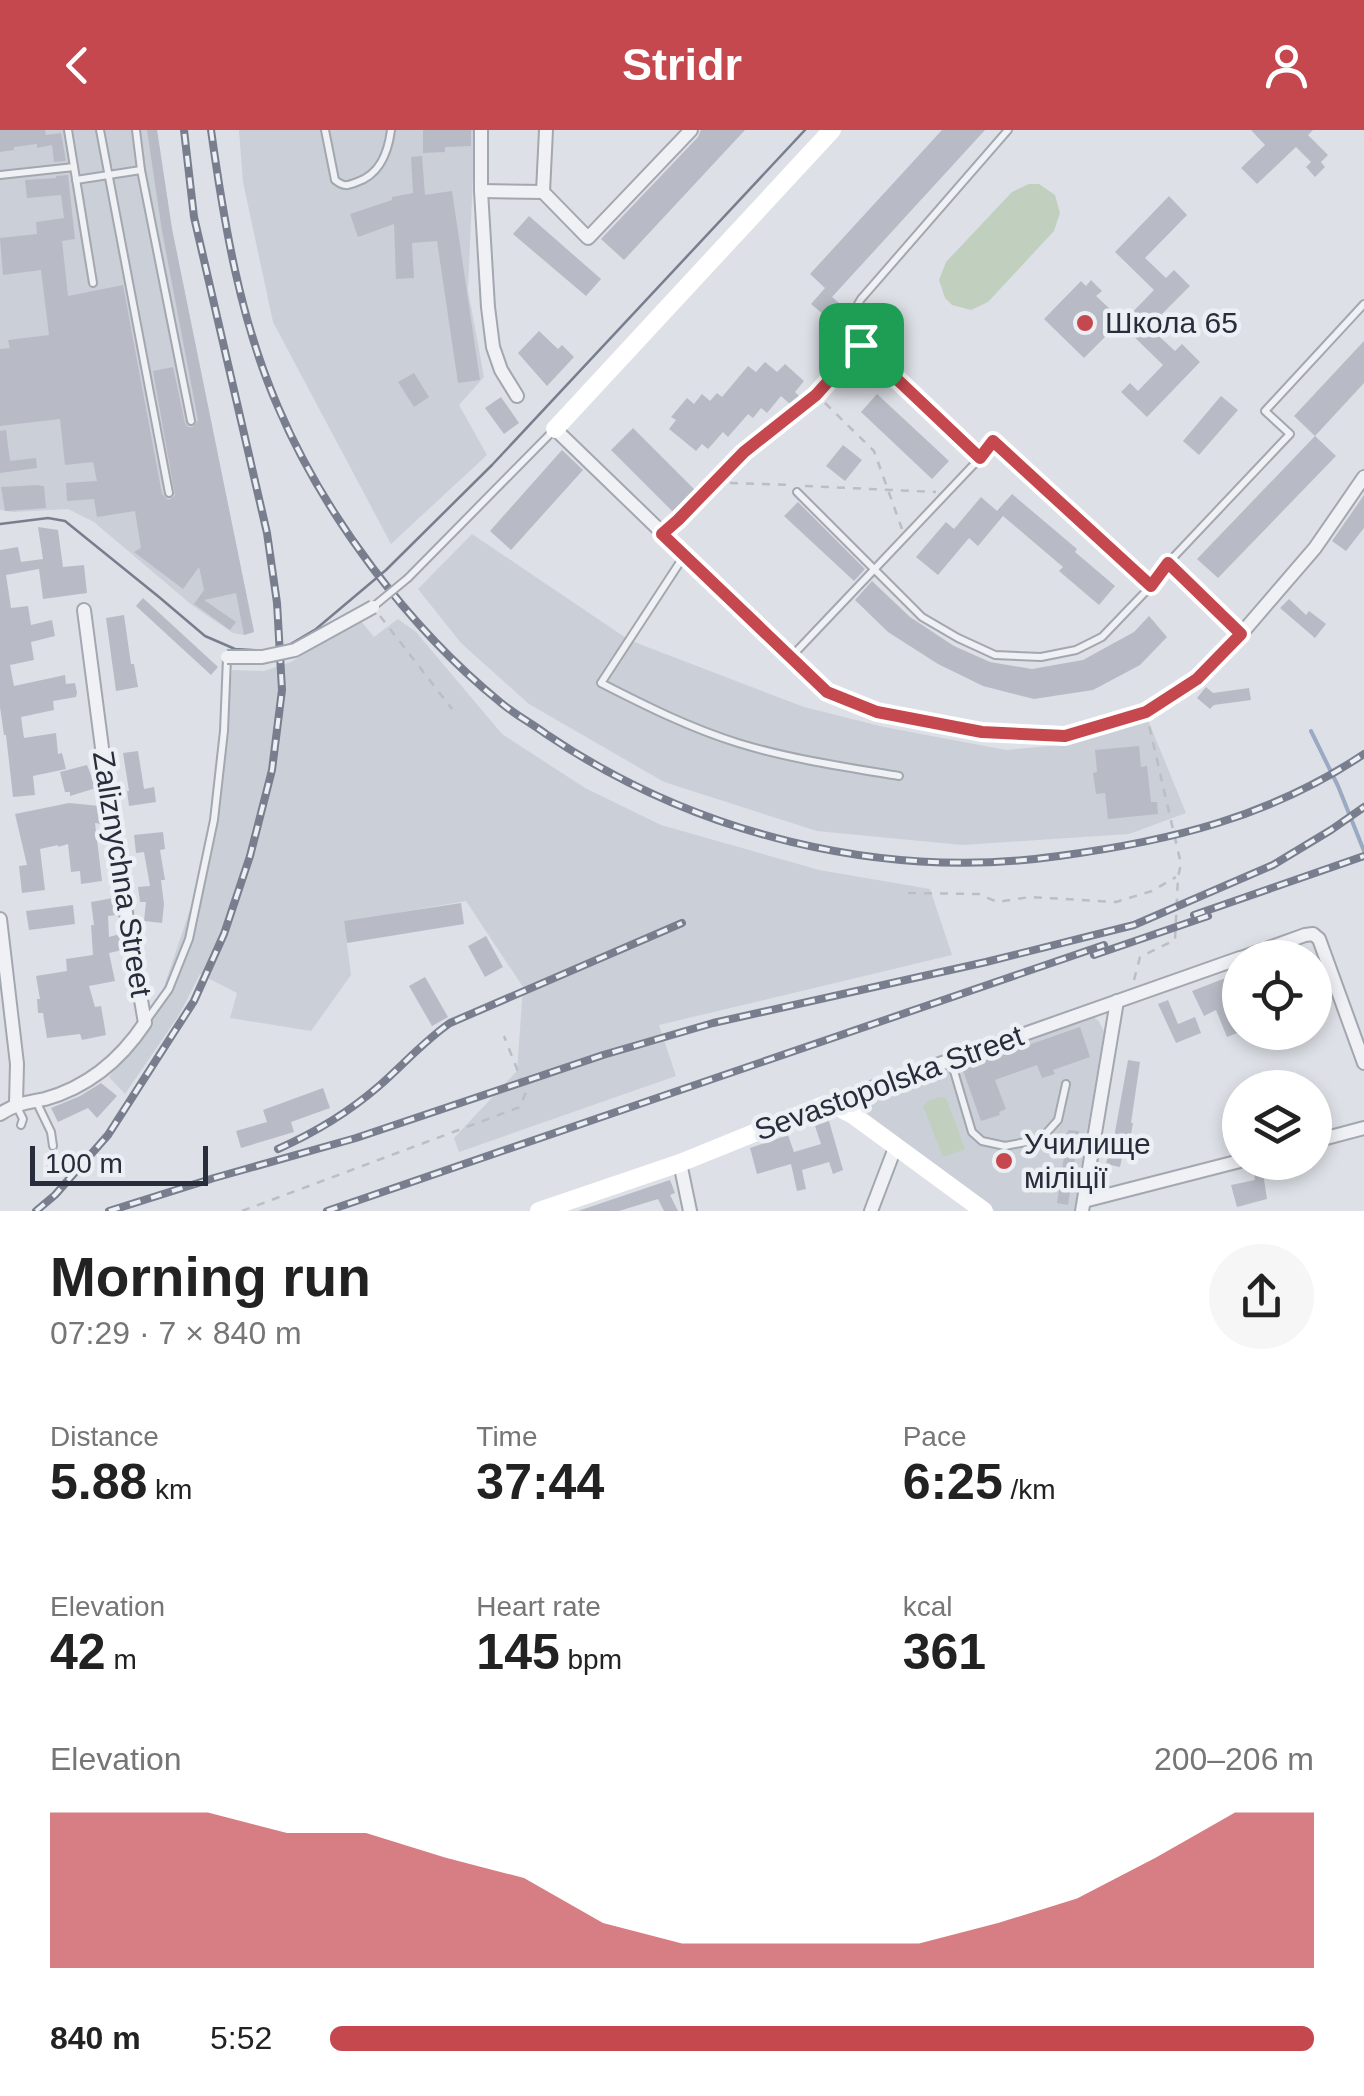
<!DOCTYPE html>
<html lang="en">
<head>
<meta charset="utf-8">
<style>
  :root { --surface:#fff; --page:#f6f6f6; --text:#222; --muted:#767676; --accent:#c5484f }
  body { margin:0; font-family:Arial,sans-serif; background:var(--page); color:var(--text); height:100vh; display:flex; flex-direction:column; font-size:38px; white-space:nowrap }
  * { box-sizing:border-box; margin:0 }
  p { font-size:32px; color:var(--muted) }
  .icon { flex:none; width:55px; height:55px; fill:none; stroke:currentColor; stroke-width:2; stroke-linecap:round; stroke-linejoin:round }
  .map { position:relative; height:1081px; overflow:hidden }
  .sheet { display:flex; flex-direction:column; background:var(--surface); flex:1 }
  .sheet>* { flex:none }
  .tools { position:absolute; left:1222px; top:810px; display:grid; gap:20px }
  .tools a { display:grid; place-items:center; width:110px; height:110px; border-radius:50%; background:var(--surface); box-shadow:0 5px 15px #0003; font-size:50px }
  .scale { position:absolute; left:30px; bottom:25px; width:178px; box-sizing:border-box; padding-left:10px; border:5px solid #282d3b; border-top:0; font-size:28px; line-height:35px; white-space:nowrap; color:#282d3b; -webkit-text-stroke:8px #eceff4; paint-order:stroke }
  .pin { position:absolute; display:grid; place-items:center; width:85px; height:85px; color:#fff; margin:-42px; border-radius:20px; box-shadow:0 5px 15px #0006 }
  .round { display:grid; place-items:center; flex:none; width:105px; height:105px; border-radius:52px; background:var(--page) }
  .summary { display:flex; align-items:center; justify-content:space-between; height:170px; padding:0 50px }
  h1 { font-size:55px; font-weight:700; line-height:75px }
  .figures { display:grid; grid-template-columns:repeat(3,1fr); gap:15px; height:170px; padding:10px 50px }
  .figures div { display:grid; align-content:center }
  .figures b { font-size:50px; font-weight:700 }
  .figures small { font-size:28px; font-weight:400 }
  .figures p { font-size:28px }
  .chart { height:280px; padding:20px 50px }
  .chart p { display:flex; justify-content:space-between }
  .chart svg { width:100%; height:180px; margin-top:10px; fill:var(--accent); opacity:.7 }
  ul { padding:0 50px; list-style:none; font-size:32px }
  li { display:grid; grid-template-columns:160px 120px 1fr; align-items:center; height:75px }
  li i { height:25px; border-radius:12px; background:var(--accent) }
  header { display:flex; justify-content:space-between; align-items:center; height:130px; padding:0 50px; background:var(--accent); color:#fff; font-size:45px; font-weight:700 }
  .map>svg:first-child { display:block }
  .built { fill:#cbcfd7 }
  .green { fill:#c1cfbf }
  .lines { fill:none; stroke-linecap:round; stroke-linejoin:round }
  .stream { stroke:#9aaac4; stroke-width:4 }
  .building { fill:#b8bbc5 }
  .lane-casing { stroke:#a3a7af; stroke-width:10 }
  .street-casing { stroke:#a3a7af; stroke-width:16 }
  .path { stroke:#bbbec5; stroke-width:2.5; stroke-dasharray:8 8; stroke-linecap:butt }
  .lane { stroke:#eff1f5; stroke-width:6 }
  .street { stroke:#eff1f5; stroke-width:12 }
  .secondary { stroke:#fff; stroke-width:18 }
  .tram { stroke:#787e8e; stroke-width:2.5 }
  .rail-casing { stroke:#787e8e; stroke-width:8 }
  .rail { stroke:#eceff4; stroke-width:4; stroke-dasharray:11; stroke-linecap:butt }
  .lane-bridge-casing { stroke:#a3a7af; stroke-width:10; stroke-linecap:butt }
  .street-bridge-casing { stroke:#a3a7af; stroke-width:16; stroke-linecap:butt }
  .lane-bridge { stroke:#eff1f5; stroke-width:6 }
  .street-bridge { stroke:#eff1f5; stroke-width:12 }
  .route-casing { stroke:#fff; stroke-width:20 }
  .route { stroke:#c5484f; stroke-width:12 }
  .poi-dot { fill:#c5484f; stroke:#eceff4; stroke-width:4 }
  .labels { text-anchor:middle; stroke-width:9; stroke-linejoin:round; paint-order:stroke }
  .poi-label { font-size:30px; fill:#282d3b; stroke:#eceff4; text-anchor:start }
  .street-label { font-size:30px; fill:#282d3b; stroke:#eceff4 }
</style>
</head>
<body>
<header><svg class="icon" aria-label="back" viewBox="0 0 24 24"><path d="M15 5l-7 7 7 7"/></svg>Stridr<svg class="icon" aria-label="person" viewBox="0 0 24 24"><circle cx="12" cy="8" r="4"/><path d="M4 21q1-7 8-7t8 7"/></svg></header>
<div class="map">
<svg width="1364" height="1081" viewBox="0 0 1364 1081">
  <rect width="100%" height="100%" fill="#dde0e6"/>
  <g class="built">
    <polygon points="0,0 157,0 172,99 254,502 244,505 233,503 193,476 94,392 68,379 13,382 0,380"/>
    <polygon points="239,0 475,0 468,160 484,247 459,275 487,325 391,414 273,192 243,52"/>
    <polygon points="472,404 629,510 804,577 884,597 1006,620 1070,614 1148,590 1186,683 1129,704 962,715 817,701 664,652 529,574 461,513 418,459"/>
    <polygon points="398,489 416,502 502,604 585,658 661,695 819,740 930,759 952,825 659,895 676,946 459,1022 454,1008 517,941 523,857 466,771 344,792 351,845 311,901 230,888 237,863 200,844 179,885 125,964 109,947 151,895 216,703 232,540 264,541 291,532 361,491 374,507"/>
    <polygon points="1089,885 1098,890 1104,901 1074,1081 995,1081 856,981 853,970"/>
  </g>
  <g class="green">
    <polygon points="1029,54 1039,54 1055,65 1060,83 1054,101 988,172 971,180 952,175 945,168 939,150 946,132 1012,62"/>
    <polygon points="940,967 946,968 965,1019 943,1027 923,976 930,970"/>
  </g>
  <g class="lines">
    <polyline class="stream" points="1311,601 1338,656 1364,721"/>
  </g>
  <g class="building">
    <polygon points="0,0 45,0 46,5 61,3 66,31 54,32 52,15 37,18 37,14 14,17 14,20 0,22"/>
    <polygon points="147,0 157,0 172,99 254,502 244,505 236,463 204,470 236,492 230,500 194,474 204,460 199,437 183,459 134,422 141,418 135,381 97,387 94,369 67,371 66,353 97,351 93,332 65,335 60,289 0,296 0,219 10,218 8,210 49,205 41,140 3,145 0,108 37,104 36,92 64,88 61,65 27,68 25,50 56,48 56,46 68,45 75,109 62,111 68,166 123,155 162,364 168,370 175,366 153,241 173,237 185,293 188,297 193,297 198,290 162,101"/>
    <polygon points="423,0 471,0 471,16 445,17 445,22 423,23"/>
    <polygon points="701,0 745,0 624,130 601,109 698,7"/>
    <polygon points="942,0 985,0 832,167 863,194 851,208 811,174 825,158 810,144"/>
    <polygon points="1251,0 1313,0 1308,5 1328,25 1321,32 1325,37 1315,47 1306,37 1311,32 1296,17 1257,54 1241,38 1265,15"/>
    <polygon points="422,26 425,65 452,61 480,250 458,253 437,111 412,113 414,148 396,149 394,94 358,107 350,84 392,70 392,67 413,63 411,27"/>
    <polygon points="1169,66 1187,85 1145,128 1166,148 1174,140 1190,156 1149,197 1175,221 1182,214 1200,232 1147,287 1121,262 1130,253 1138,261 1163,235 1121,194 1154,160 1115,122"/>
    <polygon points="529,86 601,149 586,166 513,104"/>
    <polygon points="1091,150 1102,161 1096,166 1122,190 1084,228 1044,189 1081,151 1086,156"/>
    <polygon points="539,201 558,219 562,215 574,227 547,256 518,223"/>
    <polygon points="1364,211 1364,253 1315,306 1294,286"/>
    <polygon points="765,232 777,242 785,234 804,251 795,262 801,268 792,276 781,266 767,283 761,278 753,288 748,284 728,307 723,302 708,319 702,314 696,321 669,299 676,290 671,287 687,268 694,274 702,264 710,271 717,263 722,267 748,236 756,242"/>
    <polygon points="414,243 429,267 414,277 398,252"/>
    <polygon points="877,264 949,331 932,349 861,282"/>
    <polygon points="1221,266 1238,280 1199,325 1183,311"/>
    <polygon points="501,267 519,293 504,304 485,278"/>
    <polygon points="633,298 696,361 674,383 611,320"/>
    <polygon points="6,300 10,331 36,328 37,338 0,343 0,301"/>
    <polygon points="1315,306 1336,326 1218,448 1197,429"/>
    <polygon points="843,315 862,330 845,351 826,336"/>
    <polygon points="562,320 583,340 511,420 490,401"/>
    <polygon points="39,355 40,356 44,356 46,378 5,381 1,357"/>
    <polygon points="1012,364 1077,419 1075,422 1115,456 1099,475 1059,441 1063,437 1003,386 978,416 969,408 938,445 916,427 946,392 954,399 981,367 997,381"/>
    <polygon points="1364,365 1364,398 1346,421 1332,411"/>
    <polygon points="798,372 865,439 854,451 784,386"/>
    <polygon points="38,397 58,400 63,437 84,435 87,463 43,469 39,439 6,445 11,478 28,476 31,495 52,490 55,506 31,512 34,530 10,535 14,556 65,545 66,554 75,553 77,563 76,567 53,571 54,580 21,587 24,608 56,603 58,624 62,623 66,639 33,646 35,665 13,667 6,605 4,605 0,577 0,420 18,417 21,432 43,429"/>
    <polygon points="872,451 910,487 954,516 990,532 1032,539 1083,530 1134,502 1149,486 1167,507 1140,535 1093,560 1034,569 983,556 938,534 888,502 855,470"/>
    <polygon points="143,468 218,537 211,545 136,476"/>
    <polygon points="1289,469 1306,485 1309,481 1326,494 1315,508 1280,478"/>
    <polygon points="124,485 131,534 134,534 138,557 116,561 106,488"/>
    <polygon points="1206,557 1213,563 1249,558 1251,570 1214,575 1210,579 1197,568"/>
    <polygon points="1139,616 1141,637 1147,636 1151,672 1157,672 1158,684 1108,689 1105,663 1096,664 1093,643 1097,642 1095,620"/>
    <polygon points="138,621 144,659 154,657 156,672 129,676 127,661 129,661 123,623"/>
    <polygon points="87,635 96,658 70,666 70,662 65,662 60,642"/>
    <polygon points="69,673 100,676 102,694 95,693 102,751 81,754 80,741 71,742 68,714 58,717 58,715 40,719 45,760 22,763 19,736 27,735 15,684"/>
    <polygon points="163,702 165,719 160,720 165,750 161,750 164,774 162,793 144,791 146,772 140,772 138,757 150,756 144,722 136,723 134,705"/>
    <polygon points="113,768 116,785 108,786 109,807 120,804 122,820 109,823 115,851 89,856 95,877 101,876 106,905 82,910 80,904 47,908 43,883 38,883 37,869 40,869 36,846 67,841 66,829 93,825 91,795 94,795 91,772"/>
    <polygon points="461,773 464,794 347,813 344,791"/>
    <polygon points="73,775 75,794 29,800 26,781"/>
    <polygon points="486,806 503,837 485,847 468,816"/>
    <polygon points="1236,844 1240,854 1240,867 1228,871 1240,902 1227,907 1216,880 1204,886 1192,861"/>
    <polygon points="425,847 448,887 432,896 409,856"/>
    <polygon points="1168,870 1178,894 1195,887 1201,903 1176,913 1158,874"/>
    <polygon points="1080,897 1090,927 1053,940 1055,944 1042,948 1037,935 995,950 1006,979 999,982 1000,985 981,991 962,938"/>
    <polygon points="1128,930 1140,932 1131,993 1133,993 1131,1005 1127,1004 1120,1037 1106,1034 1111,1013 1113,1013"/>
    <polygon points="101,953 117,966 97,988 88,978 58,992 51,978 80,966"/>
    <polygon points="323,958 330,978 291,992 294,1002 241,1018 236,1001 267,992 263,980"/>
    <polygon points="829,991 843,1040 833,1044 829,1032 802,1040 806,1059 797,1061 791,1034 757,1044 750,1018 788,1005 794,1022 821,1014 815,996"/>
    <polygon points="1068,1000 1079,1001 1068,1075 1057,1073"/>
    <polygon points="1263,1043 1267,1069 1237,1077 1231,1055 1255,1050 1254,1044"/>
    <polygon points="670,1050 675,1063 670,1065 678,1081 664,1081 658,1069 619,1081 578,1081"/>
  </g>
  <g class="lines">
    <g class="lane-casing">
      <g id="lane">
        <polyline points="68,0 93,153"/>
        <polyline points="100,0 169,363"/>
        <polyline points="136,0 141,40 191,291"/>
        <path d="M325,0l10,50c9,7 12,6 22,2 23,-8 31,-29 34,-52"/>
        <polyline points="0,45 74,37"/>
        <polyline points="76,50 141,40"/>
        <polyline points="861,215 980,328 993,311 1151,456 1168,433 1240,503"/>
        <polyline points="797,362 922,487 958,508 995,525 1041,527 1076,520 1102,507 1151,456"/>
        <path d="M663,403l15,-13 66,-68 72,-57 57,-63 3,-4c-3,-10 -15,-14 -18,-24l3,-5 147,-169"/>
        <path d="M684,426l-83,127c45,23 89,45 137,60 52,16 107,24 161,33"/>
        <polyline points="1168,433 1290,304 1265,281 1364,174"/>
        <polyline points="408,448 554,300"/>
        <polyline points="792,526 980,328"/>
        <polyline points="146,891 169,859 189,809 214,690 224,601 227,528"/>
        <polyline points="951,931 972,1002 982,1011 1005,1016 1041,1009 1058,990 1066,954"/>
        <polyline points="36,971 51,1002 53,1016"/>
        <polyline points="16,975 23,989 21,995"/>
      </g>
    </g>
    <g class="street-casing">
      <g id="street">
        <polyline points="481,0 481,61 488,177 493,217 501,240 517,266"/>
        <polyline points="481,61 543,62 588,108 691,0"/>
        <polyline points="543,62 546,0"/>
        <polyline points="555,299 827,562 877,582 982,602 1065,605 1146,582 1197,549 1241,504 1315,418 1364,347"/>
        <polyline points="0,789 17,934 16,973"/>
        <polyline points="1241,828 1305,805 1313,804 1319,809 1364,933"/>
        <polyline points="826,974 1240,828"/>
        <path d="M0,984c17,-11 26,-11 45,-15 43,-12 76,-40 100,-76l-29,-168 -32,-245"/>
        <polyline points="1315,1011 1364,998"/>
        <polyline points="680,1033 690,1081"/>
        <polyline points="1084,1071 1240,1031"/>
        <polyline points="871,1081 895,1018"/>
        <polyline points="1082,1081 1117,871"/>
      </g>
    </g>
    <g class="path">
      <polyline points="825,273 874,321 902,399"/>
      <polyline points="730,353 792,355"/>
      <polyline points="805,356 936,362"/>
      <polyline points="380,486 452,579"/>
      <polyline points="908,763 979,764 997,772 1030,767 1116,772 1152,761 1176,747"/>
      <polyline points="1134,850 1140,827 1175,810 1178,747 1181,734 1149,595"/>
      <polyline points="242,1081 520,977 526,962 504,906"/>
    </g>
    <use href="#lane" class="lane"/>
    <use href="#street" class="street"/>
    <g class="secondary">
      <polyline points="555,299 832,0"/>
      <polyline points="539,1081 680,1033 826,974 840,978 853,985 984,1081"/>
    </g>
    <polyline class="tram" points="0,394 48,388 65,391 159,467 205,506 235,519 266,521 289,515 316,499 386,440 492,335 805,0"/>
    <g class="rail-casing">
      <g id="rail">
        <path d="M211,0c13,93 29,190 67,277 46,108 131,221 222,295 14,12 31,21 46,32 148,100 335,147 513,122 111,-15 211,-39 305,-102"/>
        <polyline points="1194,785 1364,726"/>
        <polyline points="1094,825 1208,786"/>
        <path d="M278,1019c36,-16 71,-37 101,-63 24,-21 45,-45 71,-63l232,-100"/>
        <polyline points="36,1081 55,1065 108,1005 194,871 224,804 250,726 272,640 282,560 277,473 267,403 194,87 184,0"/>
        <polyline points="109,1081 214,1048 356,1008 603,925 713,893 986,832 1134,795 1273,735 1331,700 1364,677"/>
        <polyline points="327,1081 1104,815"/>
      </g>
    </g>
    <use href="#rail" class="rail"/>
    <g class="lane-bridge-casing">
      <polyline id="lane-bridge" points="374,476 408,448"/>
    </g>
    <g class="street-bridge-casing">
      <polyline id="street-bridge" points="227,527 262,527 295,520 373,477"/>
    </g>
    <use href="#lane-bridge" class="lane-bridge"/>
    <use href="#street-bridge" class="street-bridge"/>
  </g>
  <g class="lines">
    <g class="route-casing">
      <polygon id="route" points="861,215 980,328 993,311 1151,456 1168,433 1241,504 1197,549 1146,582 1065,606 982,602 877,582 827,562 662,404 678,390 744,322 816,265"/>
    </g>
    <use href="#route" class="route"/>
  </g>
  <g class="poi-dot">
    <circle cx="1085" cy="193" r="10"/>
    <circle cx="1004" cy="1031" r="10"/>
  </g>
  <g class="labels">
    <g class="poi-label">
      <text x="1105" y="203">Школа 65</text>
      <text x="1024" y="1024">Училище<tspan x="1024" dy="34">міліції</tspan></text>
    </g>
    <g class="street-label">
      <text transform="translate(122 744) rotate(81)" y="10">Zaliznychna Street</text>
      <text transform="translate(889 953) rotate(-20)" y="10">Sevastopolska Street</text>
    </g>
  </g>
</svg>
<div class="tools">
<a><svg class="icon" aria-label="locate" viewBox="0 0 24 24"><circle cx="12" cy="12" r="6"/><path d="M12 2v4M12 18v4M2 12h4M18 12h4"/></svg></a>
<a><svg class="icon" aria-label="layers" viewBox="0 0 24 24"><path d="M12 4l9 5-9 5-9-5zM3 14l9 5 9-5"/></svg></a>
</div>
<div class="scale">100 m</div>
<div class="pin" style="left:861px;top:215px;background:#1e9e55"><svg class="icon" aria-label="arrive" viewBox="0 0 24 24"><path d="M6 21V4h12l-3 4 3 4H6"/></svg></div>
</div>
<section class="sheet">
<div class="summary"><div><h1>Morning run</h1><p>07:29 · 7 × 840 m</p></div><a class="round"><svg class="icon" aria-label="share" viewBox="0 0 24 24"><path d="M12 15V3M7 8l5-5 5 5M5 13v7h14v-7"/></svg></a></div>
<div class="figures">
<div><p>Distance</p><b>5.88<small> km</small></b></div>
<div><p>Time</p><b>37:44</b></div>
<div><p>Pace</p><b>6:25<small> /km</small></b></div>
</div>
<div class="figures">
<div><p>Elevation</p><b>42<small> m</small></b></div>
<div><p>Heart rate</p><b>145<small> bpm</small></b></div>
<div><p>kcal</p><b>361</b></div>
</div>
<div class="chart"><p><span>Elevation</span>200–206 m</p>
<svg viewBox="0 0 160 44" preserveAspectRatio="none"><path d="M0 44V6L10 6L20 6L30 11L40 11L50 17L60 22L70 33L80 38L90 38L100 38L110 38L120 33L130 27L140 17L150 6L160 6V44z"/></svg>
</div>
<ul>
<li><b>840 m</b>5:52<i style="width:100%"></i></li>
</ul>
</section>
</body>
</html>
